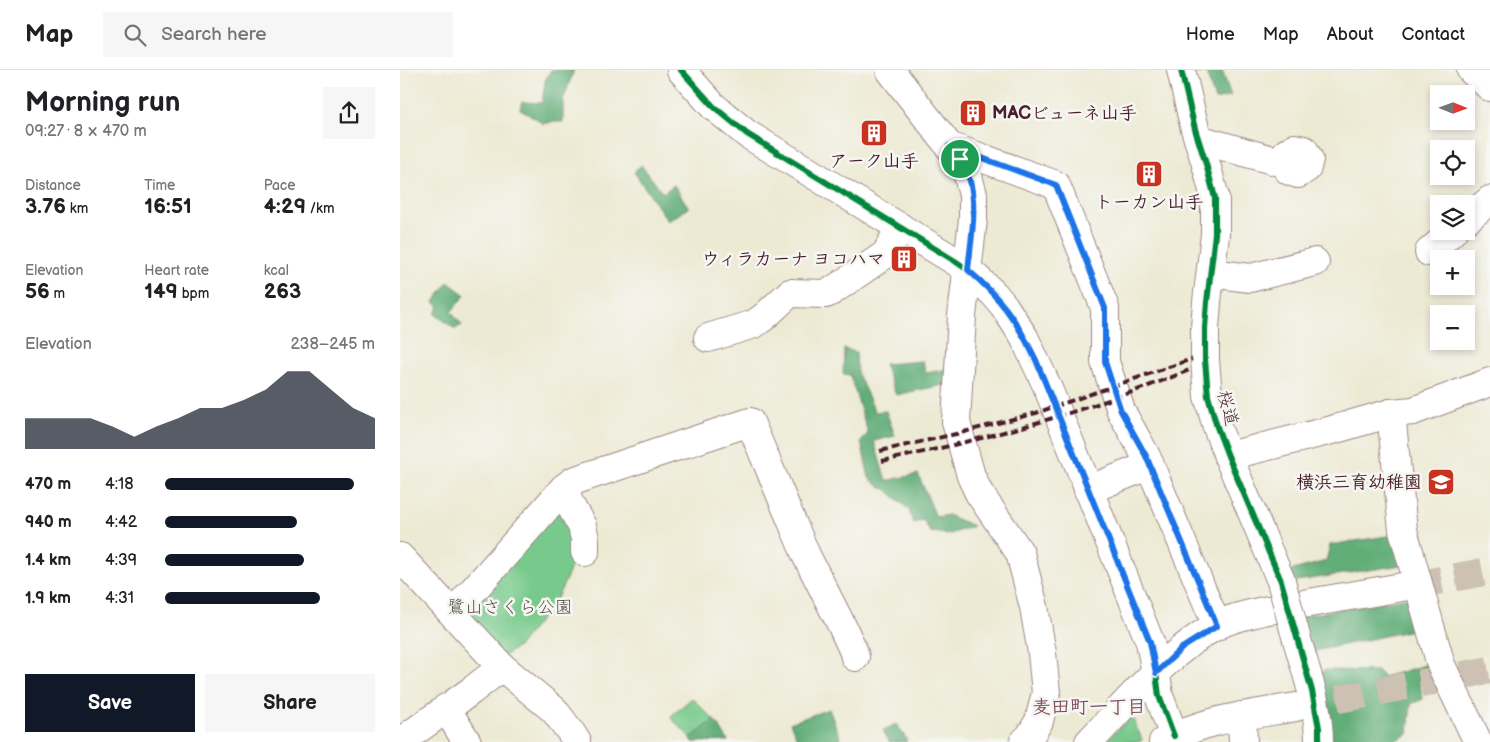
<!DOCTYPE html>
<html lang="en">
<head>
<meta charset="utf-8">
<style>
  :root { --surface:#fff; --page:#f6f6f6; --text:#202124; --muted:#757577; --line:#e0e0e0; --accent:#111827 }
  body { margin:0; font-family:"Balsamiq Sans","Klee One",sans-serif; background:var(--page); color:var(--text); height:100vh; display:flex; flex-direction:column; font-size:19px; white-space:nowrap }
  * { box-sizing:border-box; margin:0 }
  p { font-size:16px; color:var(--muted) }
  .icon { flex:none; width:28px; height:28px; fill:none; stroke:currentColor; stroke-width:2; stroke-linecap:round; stroke-linejoin:round }
  .map { position:relative; flex:1; overflow:hidden }
  .drawer { display:flex; flex-direction:column; background:var(--surface); width:400px }
  .drawer>* { flex:none }
  .needle { width:32px; rotate:91deg }
  .tools { position:absolute; left:1030px; top:15px; display:grid; gap:10px }
  .tools a { display:grid; place-items:center; width:45px; height:45px; border-radius:0px; background:var(--surface); box-shadow:0 2px 8px #0003; font-size:25px }
  .pin { position:absolute; display:grid; place-items:center; width:42px; height:42px; color:#fff; margin:-21px; border:2px solid #fff; border-radius:50%; box-shadow:0 1px 5px #0007 }
  .round { display:grid; place-items:center; flex:none; width:52px; height:52px; border-radius:0px; background:var(--page) }
  .overview { display:flex; align-items:center; justify-content:space-between; height:85px; padding:0 25px }
  h1 { font-size:28px; font-weight:600; line-height:38px }
  .stats { display:grid; grid-template-columns:repeat(3,1fr); gap:8px; height:85px; padding:5px 25px }
  .stats div { display:grid; align-content:center }
  .stats b { font-size:21px; font-weight:600 }
  .stats small { font-size:14px; font-weight:400 }
  .stats p { font-size:14px }
  .chart { height:140px; padding:10px 25px }
  .chart p { display:flex; justify-content:space-between }
  .chart svg { width:100%; height:90px; margin-top:5px; fill:var(--accent); opacity:.7 }
  .action { display:flex; gap:10px; margin-top:auto; padding:10px 25px }
  .action a { flex:1; height:58px; border-radius:0px; background:var(--accent); color:#fff; font-size:20px; font-weight:600; line-height:58px; text-align:center }
  .action a+a { background:var(--page); color:var(--text) }
  ul { padding:0 25px; list-style:none; font-size:16px }
  li { display:grid; grid-template-columns:80px 60px 1fr; align-items:center; height:38px }
  li i { height:12px; border-radius:6px; background:var(--accent) }
  header { display:flex; align-items:center; gap:30px; box-sizing:border-box; height:70px; padding:0 25px; background:var(--surface); border-bottom:1px solid var(--line) }
  header strong { font-size:24px }
  nav { display:flex; gap:28px; margin-inline-start:auto; font-size:18px }
  .search { width:350px; height:45px; background:var(--page); display:flex; align-items:center; gap:12px; box-sizing:border-box; padding:0 18px; border-radius:0px; color:var(--muted); font-size:19px }
  main { display:flex; flex:1; min-height:0 }
  .map>svg:first-child { display:block }
  .green { fill:#78ca8c; stroke:#61745c }
  .forest { fill:#62ae78; stroke:#566652 }
  .lines { fill:none; stroke-linecap:round; stroke-linejoin:round }
  .minor-tunnel { stroke:#ccc1b2; stroke-width:28; stroke-dasharray:28 14; stroke-linecap:butt }
  .minor-casing { stroke:#9c8480; stroke-width:30 }
  .minor { stroke:#fff; stroke-width:28 }
  .rail { stroke:#4a1f2b; stroke-width:4; stroke-dasharray:8 4; stroke-linecap:butt }
  .minor-bridge-casing { stroke:#9c8480; stroke-width:30; stroke-linecap:butt }
  .minor-bridge { stroke:#fff; stroke-width:28 }
  .cycleway-casing { stroke:#f6f6f2; stroke-width:9 }
  .cycleway { stroke:#00873e; stroke-width:6 }
  .route-casing { stroke:#fff; stroke-width:10 }
  .route { stroke:#1a73e8; stroke-width:6 }
  .labels { text-anchor:middle; stroke-width:5; stroke-linejoin:round; paint-order:stroke }
  .poi-label { font-size:18px; font-weight:bold; fill:#4a1f2b; stroke:#f6f6f2 }
  .street-label { font-size:18px; fill:#4a1f2b; stroke:#f6f6f2 }
  .park-label { font-size:18px; fill:#585248; stroke:#f6f6f2 }
  .neighbourhood-label { font-size:19px; font-weight:bold; fill:#844f60; stroke:#f6f6f2 }
</style>
</head>
<body>
<header>
<strong>Map</strong>
<div class="search"><svg class="icon" aria-label="search" viewBox="0 0 24 24"><circle cx="10" cy="10" r="6"/><path d="M15 15l6 6"/></svg>Search here</div>
<nav><a>Home</a><a>Map</a><a>About</a><a>Contact</a></nav>
</header>
<main>
<section class="drawer">
<div class="overview"><div><h1>Morning run</h1><p>09:27 · 8 × 470 m</p></div><a class="round"><svg class="icon" aria-label="share" viewBox="0 0 24 24"><path d="M12 15V3M7 8l5-5 5 5M5 13v7h14v-7"/></svg></a></div>
<div class="stats">
<div><p>Distance</p><b>3.76<small> km</small></b></div>
<div><p>Time</p><b>16:51</b></div>
<div><p>Pace</p><b>4:29<small> /km</small></b></div>
</div>
<div class="stats">
<div><p>Elevation</p><b>56<small> m</small></b></div>
<div><p>Heart rate</p><b>149<small> bpm</small></b></div>
<div><p>kcal</p><b>263</b></div>
</div>
<div class="chart"><p><span>Elevation</span>238–245 m</p>
<svg viewBox="0 0 160 44" preserveAspectRatio="none"><path d="M0 44V29L10 29L20 29L30 29L40 33L50 38L60 33L70 29L80 24L90 24L100 20L110 15L120 6L130 6L140 15L150 24L160 29V44z"/></svg>
</div>
<ul>
<li><b>470 m</b>4:18<i style="width:90%"></i></li>
<li><b>940 m</b>4:42<i style="width:63%"></i></li>
<li><b>1.4 km</b>4:39<i style="width:66%"></i></li>
<li><b>1.9 km</b>4:31<i style="width:74%"></i></li>
</ul>
<div class="action"><a>Save</a><a>Share</a></div>
</section>
<div class="map">
<svg width="1090" height="672" viewBox="0 0 1090 672">
  <rect width="100%" height="100%" fill="#f6f6f2"/>
  <filter id="ink" filterUnits="userSpaceOnUse"><feTurbulence type="fractalNoise" baseFrequency=".02" numOctaves="2"/><feDisplacementMap in="SourceGraphic" scale="10" xChannelSelector="R" yChannelSelector="G"/><feConvolveMatrix kernelMatrix="1 2 1 2 8 2 1 2 1" color-interpolation-filters="sRGB"/></filter>
  <filter id="wash" filterUnits="userSpaceOnUse"><feTurbulence type="fractalNoise" baseFrequency=".0096" numOctaves="4" result="noise"/><feDisplacementMap in="SourceGraphic" scale="20" xChannelSelector="R" yChannelSelector="G"/><feGaussianBlur stdDeviation="1.12" result="paint"/><feColorMatrix in="noise" values="0 0 0 0 0 0 0 0 0 0 0 0 0 0 0 0 0 1.4 0 .05"/><feComposite in="paint" operator="in"/></filter>
  <g filter="url(#wash)">
    <rect width="100%" height="100%" fill="#edead4"/>
    <g class="green">
      <polygon points="166,437 176,483 167,507 156,530 119,576 102,587 64,547 146,447"/>
      <polygon points="292,628 314,650 291,668 270,647"/>
      <polygon points="732,646 742,670 738,672 705,672"/>
    </g>
    <g class="forest">
      <polygon points="151,0 174,0 163,30 163,52 151,52 142,54 140,51 120,39 122,32 142,33 145,11"/>
      <polygon points="792,0 822,0 831,26 815,30 806,2 793,4"/>
      <polygon points="241,95 263,123 274,115 289,138 268,151 234,102"/>
      <polygon points="48,212 65,225 51,242 62,255 55,259 35,244 39,237 34,232"/>
      <polygon points="444,279 456,282 457,302 475,342 486,341 495,366 474,371 486,411 518,404 536,447 548,445 573,456 547,465 541,463 530,462 523,450 513,453 509,440 486,419 481,418 469,408 461,372 468,363 450,305 443,304"/>
      <polygon points="523,291 525,303 549,299 548,314 496,325 484,294"/>
      <polygon points="1000,464 1008,494 890,512 886,502 926,491 930,475"/>
      <polygon points="1016,526 1021,543 1012,560 906,583 897,547"/>
      <polygon points="1035,592 1039,604 1019,610 1023,629 1011,634 1008,664 992,672 925,669 915,611 924,600 977,601 984,607"/>
      <polygon points="429,639 442,672 399,672 390,653"/>
      <polygon points="314,650 318,654 328,671 293,672 291,668"/>
      <polygon points="496,654 506,668 507,672 489,672 483,660"/>
    </g>
  </g>
  <g filter="url(#ink)">
    <g class="lines">
      <g class="minor-tunnel">
        <polyline points="1014,515 1090,501"/>
        <polyline points="896,637 1090,600"/>
      </g>
      <g class="minor-casing">
        <g id="minor">
          <polyline points="281,0 313,36 347,64 555,191 568,200 594,224 604,236 624,267 647,316 750,572 756,603 759,626 774,666"/>
          <polyline points="490,0 549,76 656,115 705,238 705,292 721,341 746,386 817,556"/>
          <polyline points="781,0 795,59 806,94 815,128 815,164 807,232 805,258 805,290 808,326 817,357 828,386 881,511"/>
          <polyline points="1071,0 1090,17"/>
          <polyline points="798,69 883,93 889,101 898,104 907,98 909,89 904,80 894,78 886,83 883,93"/>
          <polyline points="549,76 560,89 567,102 573,125 573,149 562,246 556,352 571,406 579,423 620,483 634,537 642,583 646,623 639,651 630,666 624,672"/>
          <polyline points="1066,150 1090,130"/>
          <polyline points="1029,182 1053,161"/>
          <polyline points="811,203 850,208 915,192"/>
          <polyline points="308,268 354,254 364,247 390,223 426,224 432,221 486,184 500,157"/>
          <polyline points="991,343 1003,460 1041,595 1078,672"/>
          <polyline points="828,386 932,360 991,343 1013,341 1090,312"/>
          <polyline points="164,418 170,435 182,456 185,469 185,482"/>
          <polyline points="688,420 750,395"/>
          <polyline points="0,487 102,597 154,640 170,661 177,672"/>
          <polyline points="53,543 164,418 173,411 350,352 406,485 442,556 453,580 455,587"/>
          <path d="M894,559c10,37 25,75 25,113"/>
          <polyline points="46,638 67,672"/>
          <polyline points="842,646 843,672"/>
          <polyline points="0,672 71,621 102,597"/>
          <path d="M689,672c38,-39 79,-90 127,-116 14,-8 31,-11 47,-15l151,-26"/>
          <path d="M763,672c41,-23 87,-27 133,-35"/>
        </g>
      </g>
      <use href="#minor" class="minor"/>
      <g class="rail">
        <polyline points="480,381 560,363 636,343 792,289"/>
        <path d="M482,391c106,-22 209,-51 310,-92"/>
      </g>
      <g class="minor-bridge-casing">
        <polyline id="minor-bridge" points="881,511 894,559"/>
      </g>
      <use href="#minor-bridge" class="minor-bridge"/>
      <g class="cycleway-casing">
        <g id="cycleway">
          <polyline points="281,0 313,36 347,64 555,191 568,200 594,224 604,236 624,267 647,316 750,572 756,603 759,626 774,666"/>
          <polyline points="781,0 795,59 806,94 815,128 815,164 807,232 805,258 805,290 808,326 817,357 828,386 881,511 912,621 919,658 919,672"/>
        </g>
      </g>
      <use href="#cycleway" class="cycleway"/>
    </g>
  </g>
  <g class="lines" filter="url(#ink)">
    <g class="route-casing">
      <path id="route" d="M549,76l107,39 49,123v54l16,49 25,45 71,170 -35,22 -26,25 -6,-31 -114,-282c-19,-39 -35,-62 -68,-90 3,-31 11,-68 -1,-98 -4,-10 -11,-18 -18,-26z"/>
    </g>
    <use href="#route" class="route"/>
  </g>
  <defs>
    <g id="building-square" transform="scale(1.4375)"><rect x="-9" y="-9" width="18" height="18" rx="4" fill="#c8321e" stroke="#f6f6f2"/><path d="M-4-6H4V6H1V3H-1V6H-4ZM-2.5-4.3h1.7v1.8h-1.7ZM.8-4.3h1.7v1.8H.8ZM-2.5-1h1.7V.8h-1.7ZM.8-1h1.7V.8H.8Z" fill="#fff"/></g>
    <g id="school-square" transform="scale(1.4375)"><rect x="-9" y="-9" width="18" height="18" rx="4" fill="#c8321e" stroke="#f6f6f2"/><path d="M0-5L7-2L0 1L-7-2ZM-4 1L0 2.5L4 1V4Q0 6-4 4Z" fill="#fff"/></g>
  </defs>
  <g fill-rule="evenodd">
    <use href="#building-square" x="573" y="43"/>
    <use href="#building-square" x="474" y="63"/>
    <use href="#building-square" x="749" y="104"/>
    <use href="#building-square" x="504" y="189"/>
    <use href="#school-square" x="1041" y="412"/>
  </g>
  <g class="labels">
    <g class="poi-label">
      <text x="592" y="49" text-anchor="start">MACビューネ山手</text>
      <text x="474" y="97">アーク山手</text>
      <text x="749" y="138">トーカン山手</text>
      <text x="485" y="195" text-anchor="end">ウィラカーナ ヨコハマ</text>
      <text x="1022" y="418" text-anchor="end">横浜三育幼稚園</text>
    </g>
    <g class="street-label">
      <text transform="translate(828 338) rotate(75)" y="6">桜道</text>
    </g>
    <g class="park-label">
      <text x="110" y="543">鷺山さくら公園</text>
    </g>
    <g class="neighbourhood-label">
      <text x="689" y="643">麦田町一丁目</text>
    </g>
  </g>
</svg>
<div class="tools">
<a><svg class="needle" viewBox="-14 -14 28 28"><path d="M0-13l5 13h-10z" fill="#e53935"/><path d="M0 13l5-13h-10z" fill="#757577"/></svg></a>
<a><svg class="icon" aria-label="locate" viewBox="0 0 24 24"><circle cx="12" cy="12" r="6"/><path d="M12 2v4M12 18v4M2 12h4M18 12h4"/></svg></a>
<a><svg class="icon" aria-label="layers" viewBox="0 0 24 24"><path d="M12 4l9 5-9 5-9-5zM3 14l9 5 9-5"/></svg></a>
<a>+</a>
<a>−</a>
</div>
<div class="pin" style="left:560px;top:89px;background:#1e9e55"><svg class="icon" aria-label="arrive" viewBox="0 0 24 24"><path d="M6 21V4h12l-3 4 3 4H6"/></svg></div>
</div>
</main>
</body>
</html>
